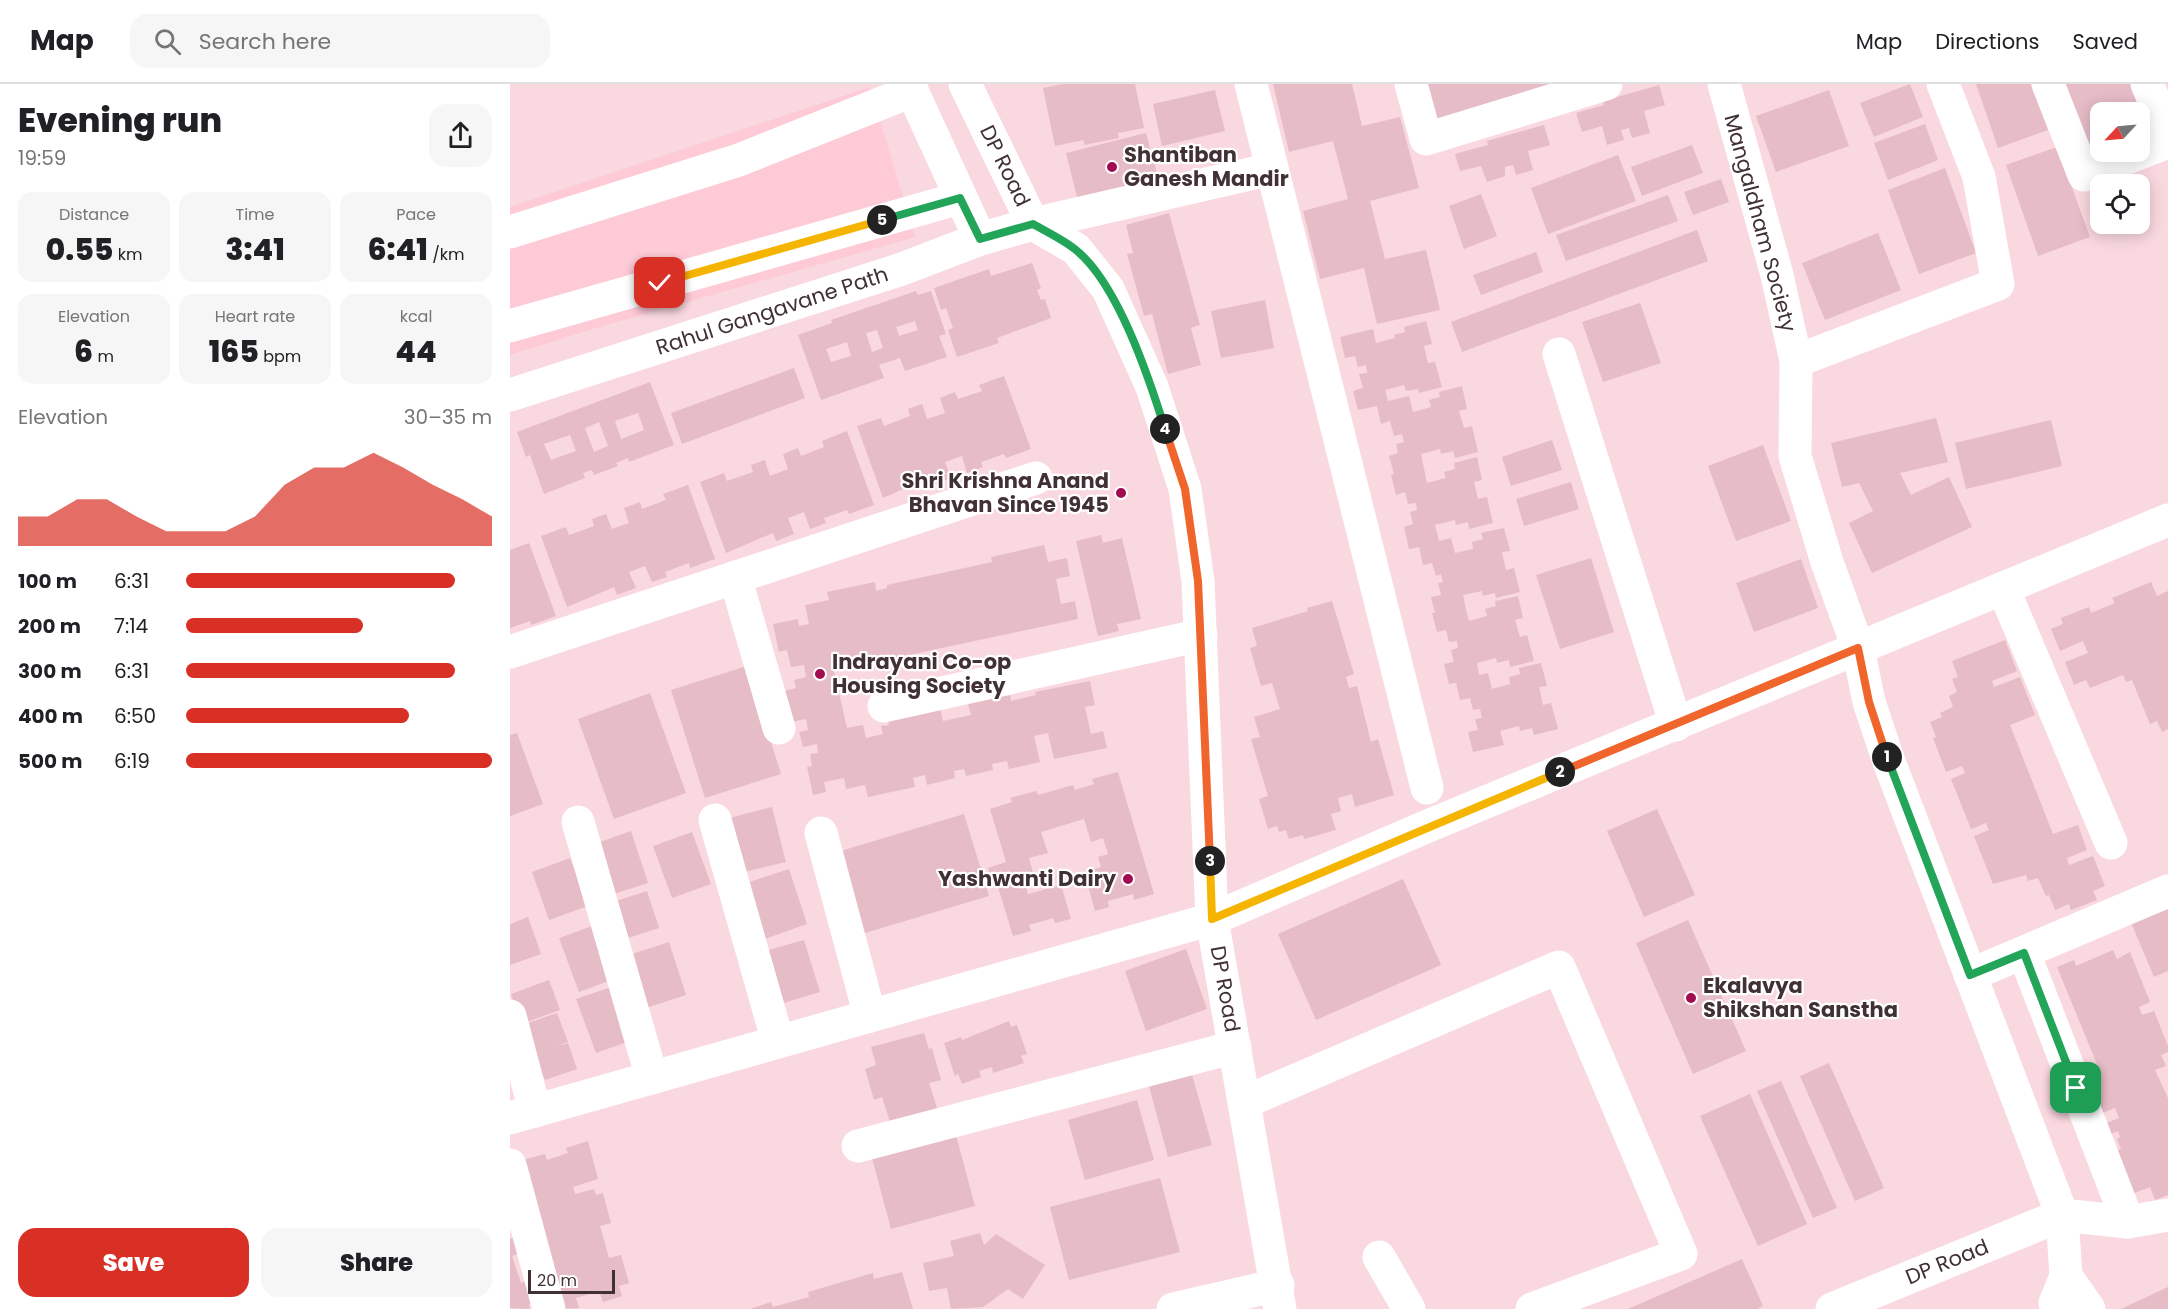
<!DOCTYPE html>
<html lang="en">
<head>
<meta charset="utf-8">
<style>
  :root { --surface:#fff; --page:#f6f6f6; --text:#202124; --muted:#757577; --line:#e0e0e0; --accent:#d93025 }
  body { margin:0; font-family:Poppins,sans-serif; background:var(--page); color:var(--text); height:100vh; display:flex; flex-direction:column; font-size:22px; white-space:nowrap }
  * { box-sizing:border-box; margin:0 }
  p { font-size:20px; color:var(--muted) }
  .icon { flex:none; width:33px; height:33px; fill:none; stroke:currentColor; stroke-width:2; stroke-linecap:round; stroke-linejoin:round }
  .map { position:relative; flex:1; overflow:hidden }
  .side { display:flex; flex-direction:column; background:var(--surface); width:510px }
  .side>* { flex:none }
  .needle { width:39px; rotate:244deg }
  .fabs { position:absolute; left:1580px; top:18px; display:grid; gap:12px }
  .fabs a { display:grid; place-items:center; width:60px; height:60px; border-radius:12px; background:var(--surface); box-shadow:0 3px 15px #0003; font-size:30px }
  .scale { position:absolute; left:18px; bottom:15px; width:87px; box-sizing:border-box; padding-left:6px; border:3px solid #413135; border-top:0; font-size:16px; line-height:21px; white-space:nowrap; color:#413135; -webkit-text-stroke:4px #fff; paint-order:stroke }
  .pin { position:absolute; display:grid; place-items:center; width:51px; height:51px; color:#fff; margin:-26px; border-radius:12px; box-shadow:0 3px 9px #0006 }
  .km { position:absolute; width:30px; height:30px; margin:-15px; border-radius:50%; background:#222; color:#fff; font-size:16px; line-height:30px; text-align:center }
  .round { display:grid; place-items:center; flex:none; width:63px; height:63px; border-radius:18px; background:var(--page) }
  .head { display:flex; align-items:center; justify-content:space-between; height:102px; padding:0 18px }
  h1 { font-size:33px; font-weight:800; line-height:45px }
  .stats { display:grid; grid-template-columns:repeat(3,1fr); gap:9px; height:102px; padding:6px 18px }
  .stats div { display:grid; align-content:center; border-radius:15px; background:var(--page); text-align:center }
  .stats b { font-size:30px; font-weight:800 }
  .stats small { font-size:16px; font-weight:400 }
  .stats p { font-size:16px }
  .chart { height:168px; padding:12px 18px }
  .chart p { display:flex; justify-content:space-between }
  .chart svg { width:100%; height:108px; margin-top:6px; fill:var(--accent); opacity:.7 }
  .button { display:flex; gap:12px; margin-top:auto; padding:12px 18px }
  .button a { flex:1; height:69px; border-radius:18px; background:var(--accent); color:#fff; font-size:24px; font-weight:800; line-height:69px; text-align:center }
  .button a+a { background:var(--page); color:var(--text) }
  ul { padding:0 18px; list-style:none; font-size:20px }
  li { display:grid; grid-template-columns:96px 72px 1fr; align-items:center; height:45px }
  li i { height:15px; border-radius:8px; background:var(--accent) }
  header { display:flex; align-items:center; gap:36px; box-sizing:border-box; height:84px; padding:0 30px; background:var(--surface); border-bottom:2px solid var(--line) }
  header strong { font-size:28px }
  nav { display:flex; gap:33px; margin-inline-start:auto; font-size:21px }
  .search { width:420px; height:54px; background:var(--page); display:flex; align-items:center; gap:15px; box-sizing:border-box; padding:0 21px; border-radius:18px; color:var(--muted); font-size:22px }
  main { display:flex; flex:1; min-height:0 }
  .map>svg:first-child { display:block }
  .built { fill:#fdcad6 }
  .building { fill:#e6bcc6; fill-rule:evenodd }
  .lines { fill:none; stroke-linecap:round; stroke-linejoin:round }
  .minor { stroke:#fff; stroke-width:33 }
  .major { stroke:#fff; stroke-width:33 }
  .split-1-casing { stroke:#fff; stroke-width:12 }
  .split-2-casing { stroke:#fff; stroke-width:12 }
  .split-3-casing { stroke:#fff; stroke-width:12 }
  .split-4-casing { stroke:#fff; stroke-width:12 }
  .split-5-casing { stroke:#fff; stroke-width:12 }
  .split-6-casing { stroke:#fff; stroke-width:12 }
  .split-1 { stroke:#22a559; stroke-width:8 }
  .split-2 { stroke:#f0652b; stroke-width:8 }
  .split-3 { stroke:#f5b400; stroke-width:8 }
  .split-4 { stroke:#f0652b; stroke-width:8 }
  .split-5 { stroke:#22a559; stroke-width:8 }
  .split-6 { stroke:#f5b400; stroke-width:8 }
  .poi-dot { fill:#a10c50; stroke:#fff; stroke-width:2 }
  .labels { text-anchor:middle; stroke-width:4.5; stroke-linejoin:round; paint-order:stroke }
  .poi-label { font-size:21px; font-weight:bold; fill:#413135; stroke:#fff; text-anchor:start }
  .street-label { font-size:21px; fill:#413135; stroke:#fff }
</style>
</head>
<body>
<header>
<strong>Map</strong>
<div class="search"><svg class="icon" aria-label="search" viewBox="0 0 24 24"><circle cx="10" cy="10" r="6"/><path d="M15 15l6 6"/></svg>Search here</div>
<nav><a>Map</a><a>Directions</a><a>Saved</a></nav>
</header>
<main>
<section class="side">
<div class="head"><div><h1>Evening run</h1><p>19:59</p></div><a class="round"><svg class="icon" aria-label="share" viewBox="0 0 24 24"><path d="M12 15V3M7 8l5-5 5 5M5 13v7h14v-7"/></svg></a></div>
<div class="stats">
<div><p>Distance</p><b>0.55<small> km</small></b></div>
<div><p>Time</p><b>3:41</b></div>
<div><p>Pace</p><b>6:41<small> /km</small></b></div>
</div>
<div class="stats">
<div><p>Elevation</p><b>6<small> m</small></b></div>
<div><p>Heart rate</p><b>165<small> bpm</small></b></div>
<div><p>kcal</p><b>44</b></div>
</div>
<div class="chart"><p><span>Elevation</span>30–35 m</p>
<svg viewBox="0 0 160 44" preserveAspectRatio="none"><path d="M0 44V32L10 32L20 25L30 25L40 32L50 38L60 38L70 38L80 32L90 19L100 12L110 12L120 6L130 12L140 19L150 25L160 32V44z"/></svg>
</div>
<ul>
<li><b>100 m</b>6:31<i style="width:88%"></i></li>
<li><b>200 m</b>7:14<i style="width:58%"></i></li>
<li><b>300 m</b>6:31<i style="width:88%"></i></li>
<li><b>400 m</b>6:50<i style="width:73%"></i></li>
<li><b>500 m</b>6:19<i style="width:100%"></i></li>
</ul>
<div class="button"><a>Save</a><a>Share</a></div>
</section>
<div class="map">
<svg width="1658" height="1225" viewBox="0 0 1658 1225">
  <rect width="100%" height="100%" fill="#fad8e0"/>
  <polygon class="built" points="360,3 405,153 86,244 0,271 0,123"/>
  <g class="building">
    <polygon points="553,0 625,0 634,44 608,49 609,54 574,61 574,56 545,62 533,4"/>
    <polygon points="763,0 842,0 852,42 890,33 909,104 860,117 875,175 916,166 930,226 867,240 854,184 810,195 793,127 838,115 823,57 779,68"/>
    <polygon points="911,0 1076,0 929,44"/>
    <polygon points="1400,0 1413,33 1364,53 1350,19"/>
    <polygon points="1466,0 1521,0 1538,46 1488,64"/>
    <polygon points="1545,0 1633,0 1649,39 1629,48 1629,28 1590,28 1590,64 1575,71"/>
    <polygon points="1149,1 1155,21 1134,27 1140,49 1122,54 1119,44 1111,46 1114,56 1097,61 1092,42 1072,48 1066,29 1094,21 1093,17"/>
    <polygon points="705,6 715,47 652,62 643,20"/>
    <polygon points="1319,6 1339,62 1266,88 1246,32"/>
    <polygon points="1415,40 1428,76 1378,96 1364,59"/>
    <polygon points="1034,41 1040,61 1018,67 1023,86 1006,91 1003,81 995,83 995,92 977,98 971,82 950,87 945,70 978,61 977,57"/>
    <polygon points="636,49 649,97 568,117 556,69"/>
    <polygon points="1182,61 1193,89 1132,112 1121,83"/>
    <polygon points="1547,63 1580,153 1528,172 1496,81"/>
    <polygon points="1108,71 1126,117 1038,150 1021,104"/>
    <polygon points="1435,84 1466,169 1409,190 1378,106"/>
    <polygon points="1211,95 1219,118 1183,131 1174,108"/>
    <polygon points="971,110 987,152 954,165 939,122"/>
    <polygon points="1158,111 1168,137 1056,177 1046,151"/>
    <polygon points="659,129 690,241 681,244 691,281 658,290 642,230 634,232 617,170 623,169 616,141"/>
    <polygon points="1187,146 1198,177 952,268 941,238"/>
    <polygon points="1368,149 1391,206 1315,236 1292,179"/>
    <polygon points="1026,168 1033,188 971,211 963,191"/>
    <polygon points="522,179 531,204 527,206 531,216 535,215 541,234 487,254 489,259 447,273 438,246 443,244 436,224 431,226 424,204 479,185 481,192"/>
    <path d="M406,207l2,4 13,-4 15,43 -7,2 8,21 -42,14 -5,-13 -21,7 5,13 -63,22 -23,-65 34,-12 -1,-3zM405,237l3,9 -19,6 -3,-9zM367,246l6,18 -11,4 -6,-19zM337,258l4,14 -20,6 -5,-13z"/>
    <polygon points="755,216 764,264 711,274 701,227"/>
    <polygon points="1130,219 1151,279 1093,298 1072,238"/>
    <polygon points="916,237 922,260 914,262 918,279 925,278 932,303 909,309 908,305 896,307 894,301 875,306 878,317 899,312 903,328 921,323 919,316 930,313 929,308 952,302 957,325 949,327 954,344 962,342 968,368 945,374 943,367 931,370 930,365 911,370 917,399 936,394 934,388 945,385 944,379 967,373 972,396 964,398 968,415 977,413 983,439 959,445 958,438 946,441 945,436 925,441 929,457 941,454 945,469 963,465 962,458 973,455 971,449 994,444 1000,467 992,468 996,486 1004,484 1010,508 986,514 985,509 973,512 972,507 953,511 956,526 959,537 977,532 975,525 986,522 985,517 1008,512 1013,534 1005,536 1010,553 1017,551 1024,577 1000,583 999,576 987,579 986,574 967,579 969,591 978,589 982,605 1000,600 999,593 1010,590 1009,584 1031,579 1037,602 1029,603 1033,621 1041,619 1048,645 1024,651 1022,644 1010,647 1009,642 990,647 994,661 963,668 958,648 968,646 965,635 972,634 970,625 963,626 960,614 950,616 946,599 939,600 934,580 944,578 941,566 948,564 947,557 939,558 936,546 927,548 922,529 925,529 921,513 931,511 928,499 933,498 931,490 926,492 922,479 913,481 909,463 899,465 894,443 903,440 900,428 907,426 906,419 898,420 895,408 886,411 881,391 884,390 879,372 888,369 886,360 894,358 892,350 884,352 880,337 871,340 867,322 848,326 843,307 853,304 849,290 857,289 856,281 848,283 845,272 835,274 830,253 863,245 866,259 885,254 884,251 895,248 894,243"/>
    <polygon points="284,284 295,314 172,360 161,329"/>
    <polygon points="494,292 521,365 496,374 494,370 471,378 473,383 457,389 452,372 435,378 441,394 423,401 420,393 373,414 347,342 371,334 374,342 400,332 398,325 412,320 417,335 435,329 430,314 445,308 448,315 472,307 469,301"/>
    <path d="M140,298l24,63 -45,17 -1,-4 -12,5 2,3 -24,9 -2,-5 -9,3 2,5 -41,16 -14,-39 -4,2 -9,-25zM128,329l6,17 -23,9 -6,-18zM89,338l9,24 -14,6 -9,-24zM60,351l6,16 -25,9 -7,-16z"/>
    <polygon points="1426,334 1438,378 1390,389 1401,411 1439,393 1462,443 1362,489 1339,439 1363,427 1349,399 1332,403 1321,359"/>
    <polygon points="1541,336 1552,382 1456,405 1445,359"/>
    <polygon points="337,347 364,421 339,430 337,426 314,434 316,439 300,445 294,428 278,434 284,450 266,457 263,449 216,469 190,398 214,389 217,397 243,388 241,381 255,376 260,392 278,385 273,370 288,364 291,372 314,363 312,357"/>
    <polygon points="1042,356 1052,386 1001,402 992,373"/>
    <polygon points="1253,361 1281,437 1226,457 1198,382"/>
    <polygon points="1061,398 1069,425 1014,442 1006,415"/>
    <polygon points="178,401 205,475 180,484 179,479 155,488 157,493 142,498 135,482 119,488 126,504 107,511 104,503 57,523 31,452 56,443 59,451 84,442 82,435 96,430 102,445 119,439 114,424 130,418 132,425 156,416 153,410"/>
    <polygon points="591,451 593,459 612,454 631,535 607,540 609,547 588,552 566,457"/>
    <polygon points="19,459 46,532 21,541 20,537 0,544 0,466"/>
    <polygon points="534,461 538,478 557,474 560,492 546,495 551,520 565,517 568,535 324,587 337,644 353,641 356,654 373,650 371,642 379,641 378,636 430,624 433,637 461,631 458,620 500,611 501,617 526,611 525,608 580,597 585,621 575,623 581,650 593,647 597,664 544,675 538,649 524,652 530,678 499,685 497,677 482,680 483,686 456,692 454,685 444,687 445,694 417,701 415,691 403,694 405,703 358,713 355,701 336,705 334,694 314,698 316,708 303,711 297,683 302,682 300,670 308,669 307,660 293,663 289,648 298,646 296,635 278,639 271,608 286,604 284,596 296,593 294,581 281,583 277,566 269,568 263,540 288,535 289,542 299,540 295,521 319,516 317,508 365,498 366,507 377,504 377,501 482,478 481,473"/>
    <polygon points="1081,474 1104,548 1050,565 1026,491"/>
    <polygon points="1291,475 1308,524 1244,548 1226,499"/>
    <polygon points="1641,498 1647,512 1658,507 1658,645 1652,648 1647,637 1640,640 1622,596 1616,598 1613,591 1580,604 1576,596 1564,601 1555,578 1578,569 1573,557 1550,567 1541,545 1553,540 1551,534 1579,523 1581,529 1605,519 1602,514"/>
    <polygon points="822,517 844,590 836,593 839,604 847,602 861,658 868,655 884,711 845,723 842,710 828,714 831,727 821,730 826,746 794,755 793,751 779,755 776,746 769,748 767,742 758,745 749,715 758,712 741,655 750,653 744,633 770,625 762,599 751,602 740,564 747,562 742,544 798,527 797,524"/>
    <polygon points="1495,556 1507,587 1482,597 1484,603 1510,593 1525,631 1500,641 1543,750 1568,741 1577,766 1557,774 1559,781 1583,772 1595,802 1583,807 1587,816 1561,826 1559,820 1545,826 1539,811 1536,812 1528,794 1518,797 1516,791 1483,800 1464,752 1479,746 1476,739 1461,745 1441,695 1455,689 1452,682 1436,688 1423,654 1426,653 1420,638 1432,633 1430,629 1443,623 1439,612 1447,608 1442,595 1448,593 1442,577"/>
    <polygon points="237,582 271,690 195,714 161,606"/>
    <polygon points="140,609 176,709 104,735 68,635"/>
    <polygon points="7,649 33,720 0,732 0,651"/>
    <polygon points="608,688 644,810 624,816 623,810 598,817 599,823 585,827 574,788 591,783 588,773 598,770 593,754 581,758 574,735 531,748 538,769 519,774 525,795 515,798 518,810 551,801 561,835 545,839 543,834 519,841 521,847 503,852 488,803 485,804 478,784 496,778 480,725 502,718 500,714 526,707 528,711 563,701 565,706 584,700 582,695"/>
    <polygon points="262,723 276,778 229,789 215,735"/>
    <polygon points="1147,725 1185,811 1134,833 1097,747"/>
    <polygon points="454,730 479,812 348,851 324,769"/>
    <polygon points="121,747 138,799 104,810 87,759"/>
    <polygon points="182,748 201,800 162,814 143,762"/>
    <polygon points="60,774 78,822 39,836 22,788"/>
    <polygon points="279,785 297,840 249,857 230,801"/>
    <polygon points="893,795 931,881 806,936 768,850"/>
    <polygon points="137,807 149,844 115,855 103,818"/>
    <polygon points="1658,819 1658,887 1644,893 1620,836"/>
    <polygon points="18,833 31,870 0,881 0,840"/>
    <polygon points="1178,836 1236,967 1183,990 1126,859"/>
    <polygon points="88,840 107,894 69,908 49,854"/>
    <polygon points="294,856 310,908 267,921 251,868"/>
    <polygon points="159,858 176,911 130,926 113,873"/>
    <polygon points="676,865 697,925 636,947 615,887"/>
    <polygon points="1603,866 1607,875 1620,868 1640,918 1629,923 1632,931 1644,927 1658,962 1658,968 1651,971 1656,982 1645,986 1658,1014 1658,1111 1645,1116 1640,1103 1622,1110 1605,1067 1611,1065 1607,1055 1610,1053 1608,1047 1599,1051 1594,1040 1609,1034 1605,1024 1590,1030 1579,1003 1585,1001 1581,989 1589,985 1547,883 1564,876 1566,882"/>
    <polygon points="39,896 50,926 11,940 1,910"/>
    <polygon points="101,903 120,957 86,969 66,915"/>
    <polygon points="47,929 58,958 44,963 58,959 67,985 35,996 12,941"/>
    <polygon points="499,937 501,943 507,941 517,970 511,972 514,979 483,989 482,983 469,987 471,993 452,1000 448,990 445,992 434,959 451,953 452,956"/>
    <polygon points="414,949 419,965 422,964 431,996 419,999 428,1027 381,1041 372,1013 364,1016 355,985 366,981 361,963"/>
    <polygon points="1319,979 1374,1104 1345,1117 1290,992"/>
    <polygon points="681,987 702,1061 658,1073 638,998"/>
    <polygon points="1271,997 1327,1124 1303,1134 1247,1007"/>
    <polygon points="1240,1010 1297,1140 1248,1162 1190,1032"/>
    <polygon points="627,1016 644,1076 575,1096 558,1036"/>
    <polygon points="446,1051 465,1122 381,1145 362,1074"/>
    <polygon points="78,1057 88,1095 63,1103 65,1110 84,1105 86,1111 93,1109 101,1139 90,1142 99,1174 111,1171 119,1199 109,1202 112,1212 93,1218 89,1207 66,1214 69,1224 50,1225 9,1077 35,1070 37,1076 58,1069 56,1064"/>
    <polygon points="650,1094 670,1168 559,1196 540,1123"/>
    <polygon points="470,1149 474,1161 486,1150 535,1181 513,1215 498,1205 473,1223 441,1225 437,1204 419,1207 413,1179 444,1172 440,1157"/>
    <polygon points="6,1153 11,1169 2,1172 11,1199 19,1196 26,1218 19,1220 20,1225 0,1224 0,1155"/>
    <polygon points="1232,1175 1253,1222 1247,1225 1118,1225"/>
    <polygon points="392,1188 403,1225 240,1225 261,1218 263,1223 299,1213 298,1208 363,1189 364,1195"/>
    <polygon points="1658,1203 1658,1225 1611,1225"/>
  </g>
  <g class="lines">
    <g class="minor">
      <polyline points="741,0 917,704"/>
      <polyline points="901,0 916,55 1096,0"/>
      <polyline points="1214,0 1267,191 1286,277 1285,372 1317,478 1348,564 1359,618 1378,675 1552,1131 1556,1192 1579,1225"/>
      <polyline points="1538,0 1574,91 1658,58"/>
      <polyline points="1637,0 1658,49"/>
      <polyline points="523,140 566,165 598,205 642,303 675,405 688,497 702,835 770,1225"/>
      <polyline points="523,140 761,85"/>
      <polyline points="0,148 229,76 402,7"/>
      <polyline points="0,242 450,114"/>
      <polyline points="1049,270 1166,641"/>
      <polyline points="1286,277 1488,200 1469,93 1433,0"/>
      <polyline points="0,311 392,185 470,155"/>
      <polyline points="225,493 269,644"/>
      <polyline points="1493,504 1601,759"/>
      <polyline points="0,568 526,394"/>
      <polyline points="374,622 691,551"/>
      <polyline points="205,736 268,958"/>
      <polyline points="68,738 142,994"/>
      <polyline points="311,749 360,932"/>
      <polyline points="1514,869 1618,1138"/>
      <polyline points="1460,891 1658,807"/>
      <polyline points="0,932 25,1027"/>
      <polyline points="735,1018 1049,883 1171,1170 1022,1225"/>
      <polyline points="0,1034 702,835 918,742 1658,436"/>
      <polyline points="348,1062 725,963"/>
      <polyline points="0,1081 39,1225"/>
      <polyline points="869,1173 899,1225"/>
      <polyline points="663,1225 768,1201"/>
      <polyline points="1322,1225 1552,1131 1618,1138 1658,1131"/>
      <polyline points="1546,1225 1545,1219 1556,1192"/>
    </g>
    <polyline class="major" points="399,0 470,155 523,140 455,0"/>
  </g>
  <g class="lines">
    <g class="split-1-casing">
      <polyline id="split-1" points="1377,673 1460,891 1514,869 1566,1004"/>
    </g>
    <g class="split-2-casing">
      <polyline id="split-2" points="1050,688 1348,564 1359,618 1377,673"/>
    </g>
    <g class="split-3-casing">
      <polyline id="split-3" points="700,777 702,835 1050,688"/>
    </g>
    <g class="split-4-casing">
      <polyline id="split-4" points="655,345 675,405 688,497 700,777"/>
    </g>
    <g class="split-5-casing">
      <path id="split-5" d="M372,136l78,-22 20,41 53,-15c14,8 31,16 43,26 42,34 73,128 89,179"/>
    </g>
    <g class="split-6-casing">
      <polyline id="split-6" points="150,199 372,136"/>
    </g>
    <use href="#split-1" class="split-1"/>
    <use href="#split-2" class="split-2"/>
    <use href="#split-3" class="split-3"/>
    <use href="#split-4" class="split-4"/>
    <use href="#split-5" class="split-5"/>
    <use href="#split-6" class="split-6"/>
  </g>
  <g class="poi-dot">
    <circle cx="602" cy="83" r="6"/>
    <circle cx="611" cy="409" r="6"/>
    <circle cx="310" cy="590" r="6"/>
    <circle cx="618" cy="795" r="6"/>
    <circle cx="1181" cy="914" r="6"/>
  </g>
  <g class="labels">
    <g class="poi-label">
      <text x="614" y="78">Shantiban<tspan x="614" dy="24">Ganesh Mandir</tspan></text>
      <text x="599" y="404" text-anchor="end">Shri Krishna Anand<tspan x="599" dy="24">Bhavan Since 1945</tspan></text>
      <text x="322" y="585">Indrayani Co-op<tspan x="322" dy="24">Housing Society</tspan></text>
      <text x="606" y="802" text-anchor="end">Yashwanti Dairy</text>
      <text x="1193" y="909">Ekalavya<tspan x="1193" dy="24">Shikshan Sanstha</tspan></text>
    </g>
    <g class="street-label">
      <text transform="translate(495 82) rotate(64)" y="7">DP Road</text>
      <text transform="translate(1250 139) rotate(75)" y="7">Mangaldham Society</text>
      <text transform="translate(262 227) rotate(-18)" y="7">Rahul Gangavane Path</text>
      <text transform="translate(715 905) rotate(80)" y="7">DP Road</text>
      <text transform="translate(1437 1178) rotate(-22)" y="7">DP Road</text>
    </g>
  </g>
</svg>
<div class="fabs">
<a><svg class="needle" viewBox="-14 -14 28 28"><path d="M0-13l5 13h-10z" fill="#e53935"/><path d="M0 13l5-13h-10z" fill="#757577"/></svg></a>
<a><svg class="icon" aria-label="locate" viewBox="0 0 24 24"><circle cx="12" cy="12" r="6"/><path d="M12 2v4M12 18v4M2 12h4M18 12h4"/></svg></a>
</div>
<div class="scale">20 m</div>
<div class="pin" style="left:1566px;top:1004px;background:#1e9e55"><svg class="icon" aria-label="arrive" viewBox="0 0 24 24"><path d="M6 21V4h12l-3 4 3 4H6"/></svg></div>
<div class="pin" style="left:150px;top:199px;background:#d93025"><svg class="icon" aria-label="check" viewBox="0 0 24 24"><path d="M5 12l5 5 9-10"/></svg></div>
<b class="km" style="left:1377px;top:673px">1</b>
<b class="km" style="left:1050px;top:688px">2</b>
<b class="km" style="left:700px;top:777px">3</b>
<b class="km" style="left:655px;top:345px">4</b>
<b class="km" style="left:372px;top:136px">5</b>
</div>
</main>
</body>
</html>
